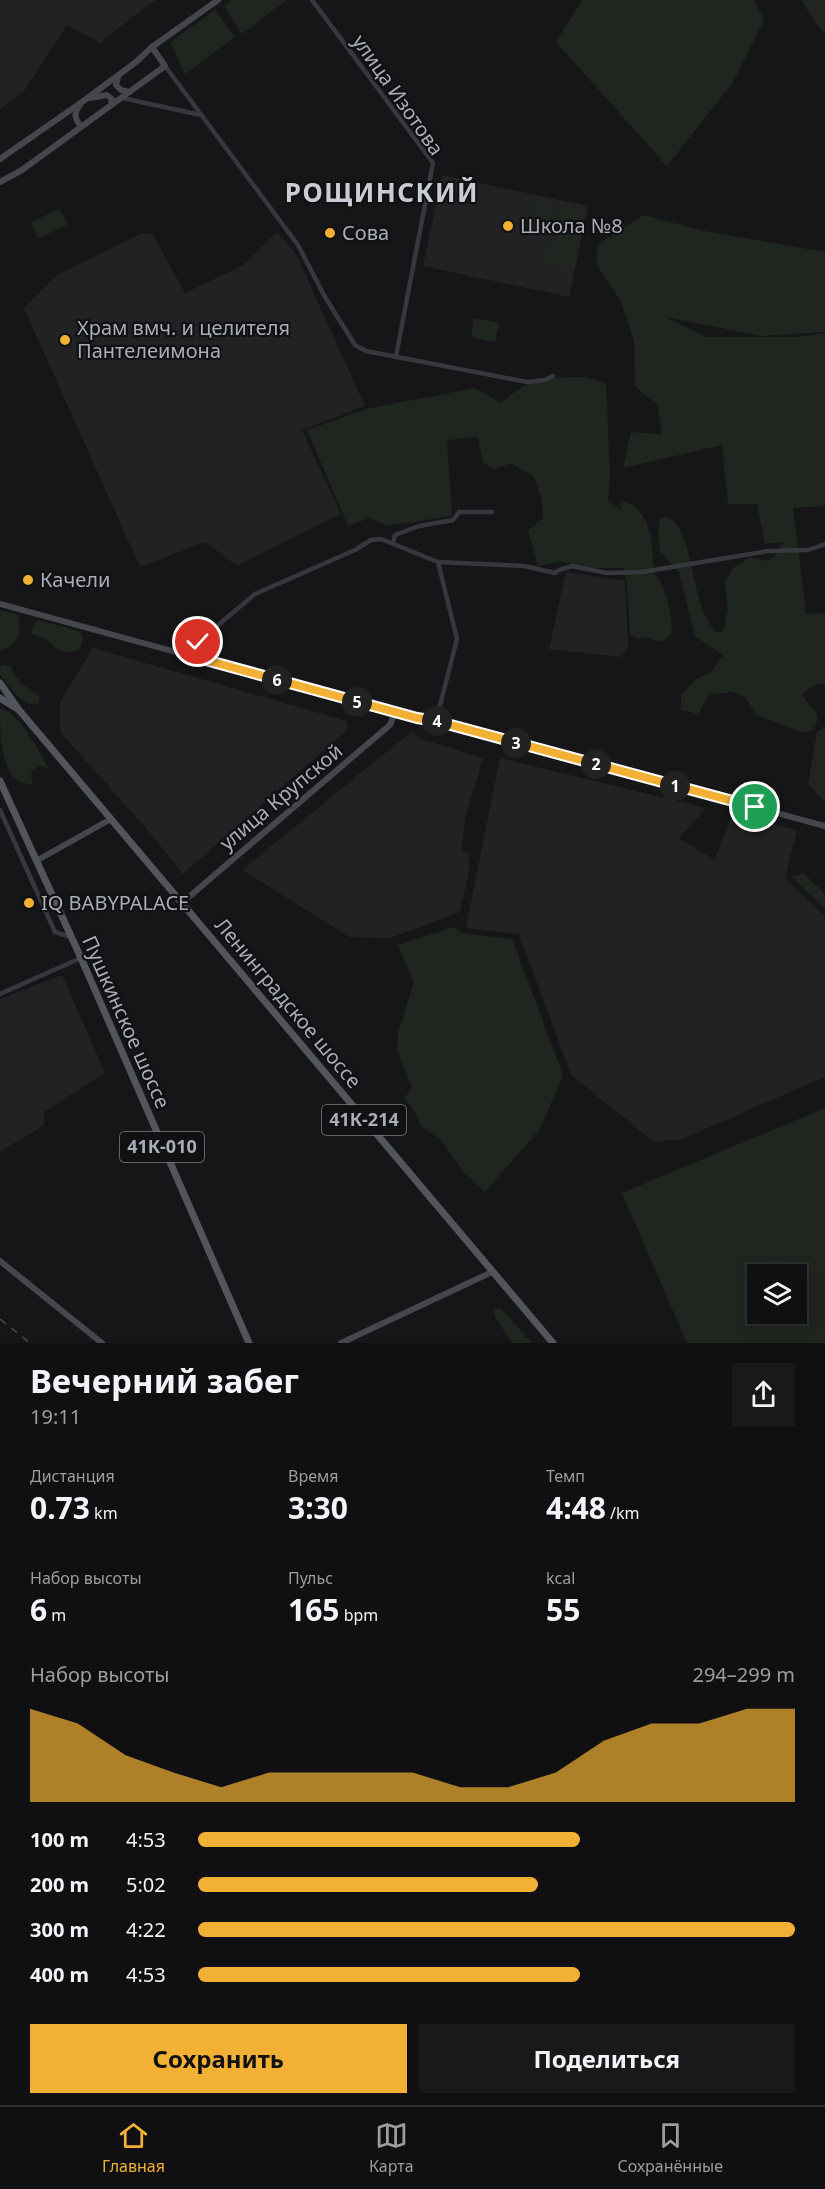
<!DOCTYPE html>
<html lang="ru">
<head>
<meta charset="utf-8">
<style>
  :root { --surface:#101012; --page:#19191b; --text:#f1f3f6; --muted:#9c9d9f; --line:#303032; --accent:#f2b134 }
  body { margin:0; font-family:"Noto Sans",sans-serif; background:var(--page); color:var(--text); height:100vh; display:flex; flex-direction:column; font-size:22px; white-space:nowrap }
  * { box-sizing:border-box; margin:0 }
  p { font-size:20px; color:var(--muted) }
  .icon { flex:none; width:33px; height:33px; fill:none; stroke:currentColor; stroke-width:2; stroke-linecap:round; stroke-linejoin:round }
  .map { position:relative; height:1343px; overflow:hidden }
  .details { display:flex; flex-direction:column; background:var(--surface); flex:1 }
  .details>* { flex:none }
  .buttons { position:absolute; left:747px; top:1264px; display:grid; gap:12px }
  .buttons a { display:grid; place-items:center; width:60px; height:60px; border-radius:0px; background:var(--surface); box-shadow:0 3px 15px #0003,0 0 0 2px var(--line); font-size:30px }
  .pin { position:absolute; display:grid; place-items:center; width:51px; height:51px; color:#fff; margin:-26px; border:3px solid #fff; border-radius:50%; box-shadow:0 2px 6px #0007 }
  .km { position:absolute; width:30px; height:30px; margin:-15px; border-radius:50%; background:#222; color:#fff; font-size:16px; line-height:30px; text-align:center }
  .round { display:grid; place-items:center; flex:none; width:63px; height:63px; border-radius:0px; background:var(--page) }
  .summary { display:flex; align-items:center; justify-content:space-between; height:102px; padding:0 30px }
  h1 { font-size:33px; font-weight:700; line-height:45px }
  .metrics { display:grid; grid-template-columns:repeat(3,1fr); gap:9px; height:102px; padding:6px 30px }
  .metrics div { display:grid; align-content:center }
  .metrics b { font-size:30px; font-weight:700 }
  .metrics small { font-size:16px; font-weight:400 }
  .metrics p { font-size:16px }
  .chart { height:168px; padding:12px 30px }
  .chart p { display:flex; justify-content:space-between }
  .chart svg { width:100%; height:108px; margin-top:6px; fill:var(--accent); opacity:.7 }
  .button { display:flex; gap:12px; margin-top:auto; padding:12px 30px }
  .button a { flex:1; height:69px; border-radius:0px; background:var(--accent); color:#111; font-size:24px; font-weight:700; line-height:69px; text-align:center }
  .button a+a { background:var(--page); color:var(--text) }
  ul { padding:0 30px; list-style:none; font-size:20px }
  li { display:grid; grid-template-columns:96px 72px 1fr; align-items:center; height:45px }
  li i { height:15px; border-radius:8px; background:var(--accent) }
  .tabs { display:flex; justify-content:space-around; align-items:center; height:84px; border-top:2px solid var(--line); background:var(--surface); font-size:16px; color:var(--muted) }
  .tabs a { display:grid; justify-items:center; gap:3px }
  .tabs .selected { color:var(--accent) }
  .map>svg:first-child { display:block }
  .built { fill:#222225 }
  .green { fill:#1e261f; fill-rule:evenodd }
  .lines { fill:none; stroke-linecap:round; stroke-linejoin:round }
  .street { stroke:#37383d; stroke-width:4.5 }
  .secondary { stroke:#45474d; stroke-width:6 }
  .primary { stroke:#53555c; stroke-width:7 }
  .rail { stroke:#4a4c52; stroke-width:1.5; stroke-dasharray:8 6; stroke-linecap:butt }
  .route-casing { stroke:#fff; stroke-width:12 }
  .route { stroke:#f2b134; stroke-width:8 }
  .poi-dot { fill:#f2b134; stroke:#111113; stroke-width:2 }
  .labels { text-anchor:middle; stroke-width:4.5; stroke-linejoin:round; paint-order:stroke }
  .shield { fill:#111113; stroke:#7b7e86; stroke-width:1.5 }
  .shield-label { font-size:18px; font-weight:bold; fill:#a8adb8 }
  .street-label { font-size:20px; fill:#a8adb8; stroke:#111113 }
  .poi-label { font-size:20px; fill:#a8adb8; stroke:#111113; text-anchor:start }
  .district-label { font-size:26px; font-weight:bold; letter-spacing:1.5px; fill:#c9ccd4; stroke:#111113 }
</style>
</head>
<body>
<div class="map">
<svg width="825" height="1343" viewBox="0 0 825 1343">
  <rect width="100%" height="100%" fill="#161618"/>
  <g class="built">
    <polygon points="0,0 155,0 104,39 102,44 67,25 24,91 0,109"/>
    <polygon points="442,175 588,206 569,297 423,266"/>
    <polygon points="277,232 296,254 365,406 302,430 341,514 237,566 205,542 140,567 24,308 58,274 141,234 152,233 185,293 244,265"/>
    <polygon points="566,572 625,581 628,648 621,657 549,649"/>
    <polygon points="93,648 347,721 348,729 183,874 144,826 60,732 60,702"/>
    <polygon points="412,731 421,739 483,758 466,815 462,848 463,853 468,852 470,867 460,912 390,938 350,937 242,870"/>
    <polygon points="500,758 706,808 679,838 714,860 733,815 797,830 785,878 825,917 825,1077 682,1139 654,1142 571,1075 519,934 466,928"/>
    <polygon points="62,975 105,1073 44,1112 44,1125 0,1152 0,999"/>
  </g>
  <g class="green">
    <polygon points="232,0 287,0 242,34 224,6"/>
    <polygon points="582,0 754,0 764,20 733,82 667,166 556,42"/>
    <polygon points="801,0 825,0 825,30 822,32"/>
    <polygon points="215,10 235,37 185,74 170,42"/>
    <polygon points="536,200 553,204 548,230 531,226"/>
    <polygon points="559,204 583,210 570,268 546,262"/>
    <polygon points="60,209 68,225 38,238 31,222"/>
    <path d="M644,215l56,15 125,22v80l-64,4 -96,-19 42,20h90l28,-4v173l-32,2 13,106 19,-1v72l-9,-1 -14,10c7,17 23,14 11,37l-13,1 -43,-17 -12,-18 -14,-5 -22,3 -11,19 -17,-4v-15l15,-16 15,-7 12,-17 -28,-19 -16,-64 -19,-20 -2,-18 2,-16 7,-2c31,18 21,92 51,117l6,-4 4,-20 -3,-27 8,-14 17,-11 18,4 9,-7 6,-12 -18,2 -8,-40h-29l-6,-59 -99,23 8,-36 31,2 -5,-29 -22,-19 -1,-46 -13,-39 -25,-37 2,-20z"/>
    <polygon points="474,318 499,323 495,342 471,337"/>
    <path d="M586,377l20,7 4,90 -2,26 14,11 -2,-6 2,-5c32,11 30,45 32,74 11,7 20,46 17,59 -1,5 -6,6 -10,9l-14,-5 -9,2 -8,-5 -3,-50 -3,-16h-30l-33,-6 -23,4 -10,-35 15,-13 -1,-18 -8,-23 -23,-14 -16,6 -12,-6 -5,-26 -31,3 5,76 -65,10 -18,-8 -21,8 -41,-96 59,-21 109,-21 26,15c32,-28 45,-25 85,-26z"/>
    <path d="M0,610l18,5c4,19 1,29 -18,36z"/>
    <path d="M38,620l43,12c3,7 2,12 -3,19 -21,3 -18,-1 -33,-12 -5,-3 -9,-3 -14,-6l2,-7z"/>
    <path d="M4,665l7,1 3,9 7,8 19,14 -1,6c-16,6 -29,-16 -39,-28v-8z"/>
    <path d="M0,708c18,4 40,43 48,60l-9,-2 -8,7 2,11c-33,2 -33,-48 -33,-76z"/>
    <polygon points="825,727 825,803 808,784 817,732"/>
    <polygon points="803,873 825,894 825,909 792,877"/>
    <polygon points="454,927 462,933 512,939 563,1075 540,1129 485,1192 464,1173 441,1140 422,1127 412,1107 404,1099 412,1088 397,1049 398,1033 414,983 398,945"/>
    <path d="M825,1108v235h-138l-65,-150zM758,1275h38v39h-38z"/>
    <polygon points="501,1308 532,1343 512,1343 495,1317 493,1309"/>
  </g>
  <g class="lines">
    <g class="street">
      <polyline points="312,0 433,163 396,356"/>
      <polyline points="165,66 298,245 325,297 355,345 366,351 527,382 545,380 553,376"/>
      <polyline points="122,98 201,115"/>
      <polyline points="393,543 395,535 419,526 453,520 459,512 492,512"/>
      <polyline points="438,562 524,566 555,573 559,570 572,566 607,573 642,572 768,551 808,550 825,544"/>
      <polyline points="191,656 198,642 255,594 355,550 371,540 381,539 438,562 457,639 436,721"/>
      <polyline points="0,810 55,932 71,937"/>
      <polyline points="0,994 81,958"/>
    </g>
    <g class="secondary">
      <polyline points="118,77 116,85 121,90 129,92"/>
      <polyline points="90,98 107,95 112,99 111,105"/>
      <path d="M80,105c-7,9 -5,14 1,22"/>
      <polyline points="0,159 82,102 136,62 152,47 218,0"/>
      <polyline points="0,182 22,170 165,66 152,47"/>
      <polyline points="0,604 417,718 436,721 825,826"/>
      <polyline points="36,861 111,819"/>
      <polyline points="183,902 384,730 390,725 395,712"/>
      <polyline points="0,1261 102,1343"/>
      <polyline points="341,1343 492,1272"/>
    </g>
    <g class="primary">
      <polyline points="0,683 19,710 553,1343"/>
      <polyline points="0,698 16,708"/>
      <polyline points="0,781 81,958 249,1343"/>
    </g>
    <polyline class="rail" points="0,1319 30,1343"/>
  </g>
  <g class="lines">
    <g class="route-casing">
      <polyline id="route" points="198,642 191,656 417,718 436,721 755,807"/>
    </g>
    <use href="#route" class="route"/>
  </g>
  <g class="poi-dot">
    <circle cx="508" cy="226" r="6"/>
    <circle cx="330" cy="233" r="6"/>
    <circle cx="65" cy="340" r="6"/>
    <circle cx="28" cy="580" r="6"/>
    <circle cx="29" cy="903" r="6"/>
  </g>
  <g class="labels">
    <g class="shield">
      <rect x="322" y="1105" width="84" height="30" rx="4.5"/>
      <rect x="120" y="1132" width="84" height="30" rx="4.5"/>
    </g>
    <g class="shield-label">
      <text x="364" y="1126">41К-214</text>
      <text x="162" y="1153">41К-010</text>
    </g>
    <g class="street-label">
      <text transform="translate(398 95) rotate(55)" y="7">улица Изотова</text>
      <text transform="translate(281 797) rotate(-40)" y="7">улица Крупской</text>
      <text transform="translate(288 1003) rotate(50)" y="7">Ленинградское шоссе</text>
      <text transform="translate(126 1022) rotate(66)" y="7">Пушкинское шоссе</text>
    </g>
    <g class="poi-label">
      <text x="520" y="233">Школа №8</text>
      <text x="342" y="240">Сова</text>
      <text x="77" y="335">Храм вмч. и целителя<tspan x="77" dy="23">Пантелеимона</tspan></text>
      <text x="40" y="587">Качели</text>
      <text x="41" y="910">IQ BABYPALACE</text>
    </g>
    <g class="district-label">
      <text x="382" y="202">РОЩИНСКИЙ</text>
    </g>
  </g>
</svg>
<div class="buttons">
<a><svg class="icon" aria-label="layers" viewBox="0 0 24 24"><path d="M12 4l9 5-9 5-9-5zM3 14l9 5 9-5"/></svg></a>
</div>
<div class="pin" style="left:755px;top:807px;background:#1e9e55"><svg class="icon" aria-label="arrive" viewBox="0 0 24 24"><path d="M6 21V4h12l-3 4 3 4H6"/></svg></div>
<div class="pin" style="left:198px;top:642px;background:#d93025"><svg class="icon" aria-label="check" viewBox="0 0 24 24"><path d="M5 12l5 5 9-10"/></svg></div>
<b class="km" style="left:675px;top:786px">1</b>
<b class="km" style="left:596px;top:764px">2</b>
<b class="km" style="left:516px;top:743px">3</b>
<b class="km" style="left:437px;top:721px">4</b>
<b class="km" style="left:357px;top:702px">5</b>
<b class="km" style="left:277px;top:680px">6</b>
</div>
<section class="details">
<div class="summary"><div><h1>Вечерний забег</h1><p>19:11</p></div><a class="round"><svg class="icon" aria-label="share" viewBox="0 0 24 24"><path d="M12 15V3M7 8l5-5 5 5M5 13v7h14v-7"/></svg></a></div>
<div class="metrics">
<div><p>Дистанция</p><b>0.73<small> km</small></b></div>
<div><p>Время</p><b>3:30</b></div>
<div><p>Темп</p><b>4:48<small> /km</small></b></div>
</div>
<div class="metrics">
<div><p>Набор высоты</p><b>6<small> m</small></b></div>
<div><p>Пульс</p><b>165<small> bpm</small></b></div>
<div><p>kcal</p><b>55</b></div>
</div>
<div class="chart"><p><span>Набор высоты</span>294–299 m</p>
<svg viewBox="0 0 160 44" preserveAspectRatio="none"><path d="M0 44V6L10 12L20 25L30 32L40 38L50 32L60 32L70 32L80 32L90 38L100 38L110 32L120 19L130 12L140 12L150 6L160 6V44z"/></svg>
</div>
<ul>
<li><b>100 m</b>4:53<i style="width:64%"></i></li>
<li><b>200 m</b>5:02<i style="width:57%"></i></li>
<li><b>300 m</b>4:22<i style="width:100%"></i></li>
<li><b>400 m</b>4:53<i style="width:64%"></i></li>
</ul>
<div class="button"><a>Сохранить</a><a>Поделиться</a></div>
</section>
<nav class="tabs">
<a class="selected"><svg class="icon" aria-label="home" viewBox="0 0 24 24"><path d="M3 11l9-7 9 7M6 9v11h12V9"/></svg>Главная</a>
<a><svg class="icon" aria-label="map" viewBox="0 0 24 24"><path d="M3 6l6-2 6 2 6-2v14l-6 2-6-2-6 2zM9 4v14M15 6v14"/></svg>Карта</a>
<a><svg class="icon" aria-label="saved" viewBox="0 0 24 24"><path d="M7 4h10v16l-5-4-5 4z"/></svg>Сохранённые</a>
</nav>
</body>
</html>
